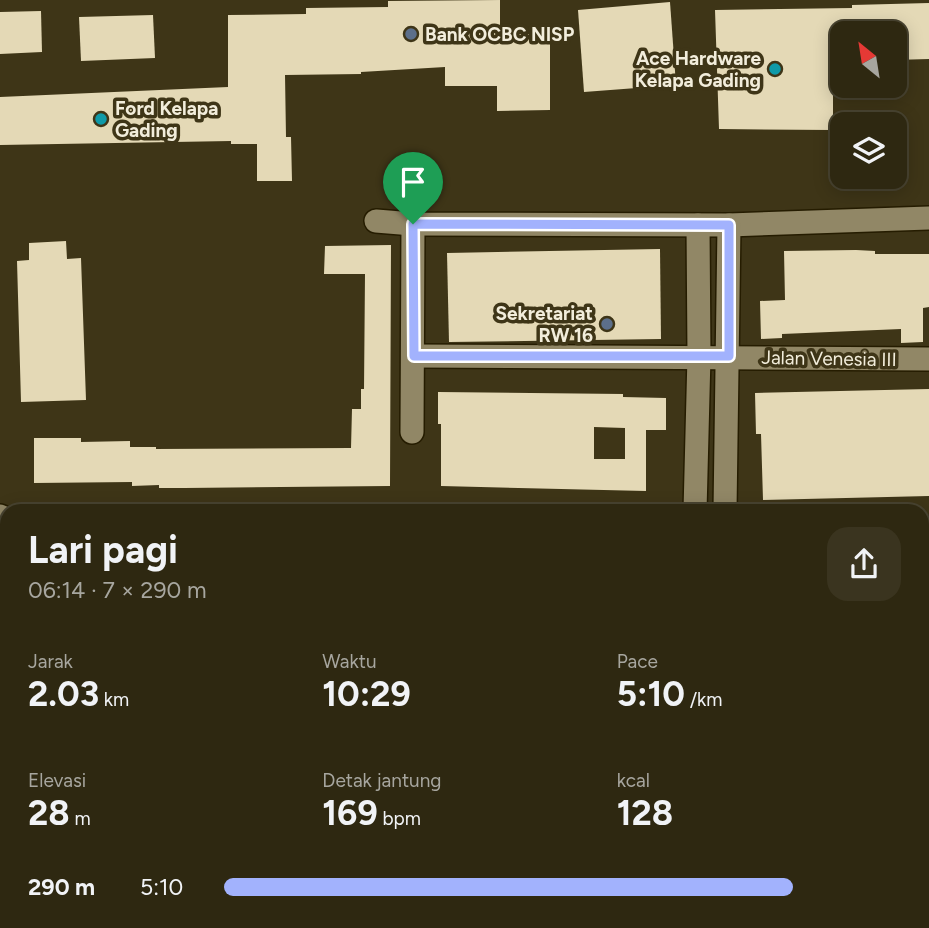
<!DOCTYPE html>
<html lang="id">
<head>
<meta charset="utf-8">
<style>
  :root { --surface:#2e2811; --page:#3a341f; --text:#f1f3f6; --muted:#a7a69f; --line:#494431; --accent:#a2b2fd }
  body { margin:0; font-family:Figtree,sans-serif; background:var(--page); color:var(--text); height:100vh; display:flex; flex-direction:column; font-size:26px; white-space:nowrap }
  * { box-sizing:border-box; margin:0 }
  p { font-size:23px; color:var(--muted) }
  .icon { flex:none; width:38px; height:38px; fill:none; stroke:currentColor; stroke-width:2; stroke-linecap:round; stroke-linejoin:round }
  .map { position:relative; flex:1; overflow:hidden }
  .sheet { position:absolute; left:0px; top:504px; width:929px; height:425px; display:flex; flex-direction:column; background:var(--surface); border-radius:21px 21px 0 0; box-shadow:0 4px 18px #0003,0 0 0 2px var(--line) }
  .sheet>* { flex:none }
  .needle { width:46px; rotate:330deg }
  .controls { position:absolute; left:830px; top:21px; display:grid; gap:14px }
  .controls a { display:grid; place-items:center; width:77px; height:77px; border-radius:14px; background:var(--surface); box-shadow:0 4px 18px #0003,0 0 0 2px var(--line); font-size:35px }
  .pin { position:absolute; display:grid; place-items:center; width:60px; height:60px; color:#fff; margin:-72px -30px; border-radius:50% 50% 50% 0; rotate:-45deg; box-shadow:0 0 7px #0007 }
  .pin .icon { rotate:45deg }
  .round { display:grid; place-items:center; flex:none; width:74px; height:74px; border-radius:21px; background:var(--page) }
  .headline { display:flex; align-items:center; justify-content:space-between; height:119px; padding:0 28px }
  h1 { font-size:38px; font-weight:700; line-height:52px }
  .figures { display:grid; grid-template-columns:repeat(3,1fr); gap:10px; height:119px; padding:7px 28px }
  .figures div { display:grid; align-content:center }
  .figures b { font-size:35px; font-weight:700 }
  .figures small { font-size:19px; font-weight:400 }
  .figures p { font-size:19px }
  ul { padding:0 28px; list-style:none; font-size:23px }
  li { display:grid; grid-template-columns:112px 84px 1fr; align-items:center; height:52px }
  li i { height:18px; border-radius:9px; background:var(--accent) }
  .map>svg:first-child { display:block }
  .building { fill:#e4d9b6; fill-rule:evenodd }
  .lines { fill:none; stroke-linecap:round; stroke-linejoin:round }
  .minor-casing { stroke:#251c00; stroke-width:26 }
  .minor { stroke:#918766; stroke-width:23 }
  .route-casing { stroke:#fff; stroke-width:14 }
  .route { stroke:#a2b2fd; stroke-width:9 }
  .service-dot { fill:#5c6f8a; stroke:#3e3517; stroke-width:2.5 }
  .culture-dot { fill:#0f9aa8; stroke:#3e3517; stroke-width:2.5 }
  .labels { text-anchor:middle; stroke-width:7; stroke-linejoin:round; paint-order:stroke }
  .poi-label { font-size:19px; font-weight:bold; fill:#f2eddb; stroke:#3e3517; text-anchor:start }
  .street-label { font-size:19px; fill:#f2eddb; stroke:#3e3517 }
</style>
</head>
<body>
<div class="map">
<svg width="929" height="928" viewBox="0 0 929 928">
  <rect width="100%" height="100%" fill="#3e3517"/>
  <g class="building">
    <polygon points="500,0 500,34 550,34 550,110 497,111 497,86 445,86 445,67 361,72 361,74 285,75 286,137 291,137 292,181 257,181 257,144 231,144 231,141 0,145 0,97 228,87 228,15 306,14 306,8 388,7 388,1"/>
    <polygon points="670,2 676,85 584,92 578,10"/>
    <polygon points="929,3 929,59 894,60 894,33 833,33 833,130 719,129 715,10 852,8 852,5"/>
    <polygon points="41,11 42,52 0,54 0,12"/>
    <polygon points="153,15 155,58 81,61 79,17"/>
    <polygon points="66,241 67,259 81,258 86,400 21,402 17,261 29,260 29,243"/>
    <polygon points="391,245 390,486 184,488 159,488 159,485 132,486 132,482 34,483 34,438 81,438 81,442 130,441 130,447 156,447 156,449 351,448 352,409 361,409 361,389 364,389 365,274 324,274 325,246"/>
    <polygon points="660,249 661,339 449,342 447,253"/>
    <polygon points="856,250 875,251 875,254 929,254 929,307 923,308 923,342 901,343 901,329 782,334 782,338 761,339 760,301 785,300 784,251"/>
    <polygon points="929,389 929,496 763,500 761,434 756,434 755,393"/>
    <path d="M438,392l185,2v3l43,1v32h-20v61l-205,-5v-62h-3zM594,427l31,1v31h-31z"/>
  </g>
  <g class="lines">
    <g class="minor-casing">
      <g id="minor">
        <polyline points="376,221 413,224 729,225 929,218"/>
        <polyline points="414,356 929,359"/>
        <polyline points="412,432 413,224"/>
        <polyline points="695,511 699,356 698,225"/>
        <polyline points="725,511 729,225"/>
        <polyline points="0,516 7,519"/>
        <polyline points="922,528 929,528"/>
        <polyline points="0,578 7,584"/>
        <polyline points="922,743 929,743"/>
        <polyline points="0,780 7,889"/>
        <polyline points="9,922 10,928"/>
        <polyline points="178,922 178,928"/>
        <polyline points="695,928 695,922"/>
        <polyline points="719,928 719,922"/>
      </g>
    </g>
    <use href="#minor" class="minor"/>
  </g>
  <g class="lines">
    <g class="route-casing">
      <polygon id="route" points="413,224 729,225 729,356 414,356"/>
    </g>
    <use href="#route" class="route"/>
  </g>
  <g class="service-dot">
    <circle cx="411" cy="34" r="7"/>
    <circle cx="607" cy="324" r="7"/>
  </g>
  <g class="culture-dot">
    <circle cx="775" cy="69" r="7"/>
    <circle cx="101" cy="119" r="7"/>
  </g>
  <g class="labels">
    <g class="poi-label">
      <text x="425" y="41">Bank OCBC NISP</text>
      <text x="761" y="65" text-anchor="end">Ace Hardware<tspan x="761" dy="22">Kelapa Gading</tspan></text>
      <text x="115" y="115">Ford Kelapa<tspan x="115" dy="22">Gading</tspan></text>
      <text x="593" y="320" text-anchor="end">Sekretariat<tspan x="593" dy="22">RW 16</tspan></text>
    </g>
    <g class="street-label">
      <text transform="translate(829 358) rotate(1)" y="7">Jalan Venesia III</text>
    </g>
  </g>
</svg>
<div class="controls">
<a><svg class="needle" viewBox="-14 -14 28 28"><path d="M0-13l5 13h-10z" fill="#e53935"/><path d="M0 13l5-13h-10z" fill="#a7a69f"/></svg></a>
<a><svg class="icon" aria-label="layers" viewBox="0 0 24 24"><path d="M12 4l9 5-9 5-9-5zM3 14l9 5 9-5"/></svg></a>
</div>
<div class="pin" style="left:413px;top:224px;background:#1e9e55"><svg class="icon" aria-label="arrive" viewBox="0 0 24 24"><path d="M6 21V4h12l-3 4 3 4H6"/></svg></div>
<section class="sheet">
<div class="headline"><div><h1>Lari pagi</h1><p>06:14 · 7 × 290 m</p></div><a class="round"><svg class="icon" aria-label="share" viewBox="0 0 24 24"><path d="M12 15V3M7 8l5-5 5 5M5 13v7h14v-7"/></svg></a></div>
<div class="figures">
<div><p>Jarak</p><b>2.03<small> km</small></b></div>
<div><p>Waktu</p><b>10:29</b></div>
<div><p>Pace</p><b>5:10<small> /km</small></b></div>
</div>
<div class="figures">
<div><p>Elevasi</p><b>28<small> m</small></b></div>
<div><p>Detak jantung</p><b>169<small> bpm</small></b></div>
<div><p>kcal</p><b>128</b></div>
</div>
<ul>
<li><b>290 m</b>5:10<i style="width:84%"></i></li>
</ul>
</section>
</div>
</body>
</html>
